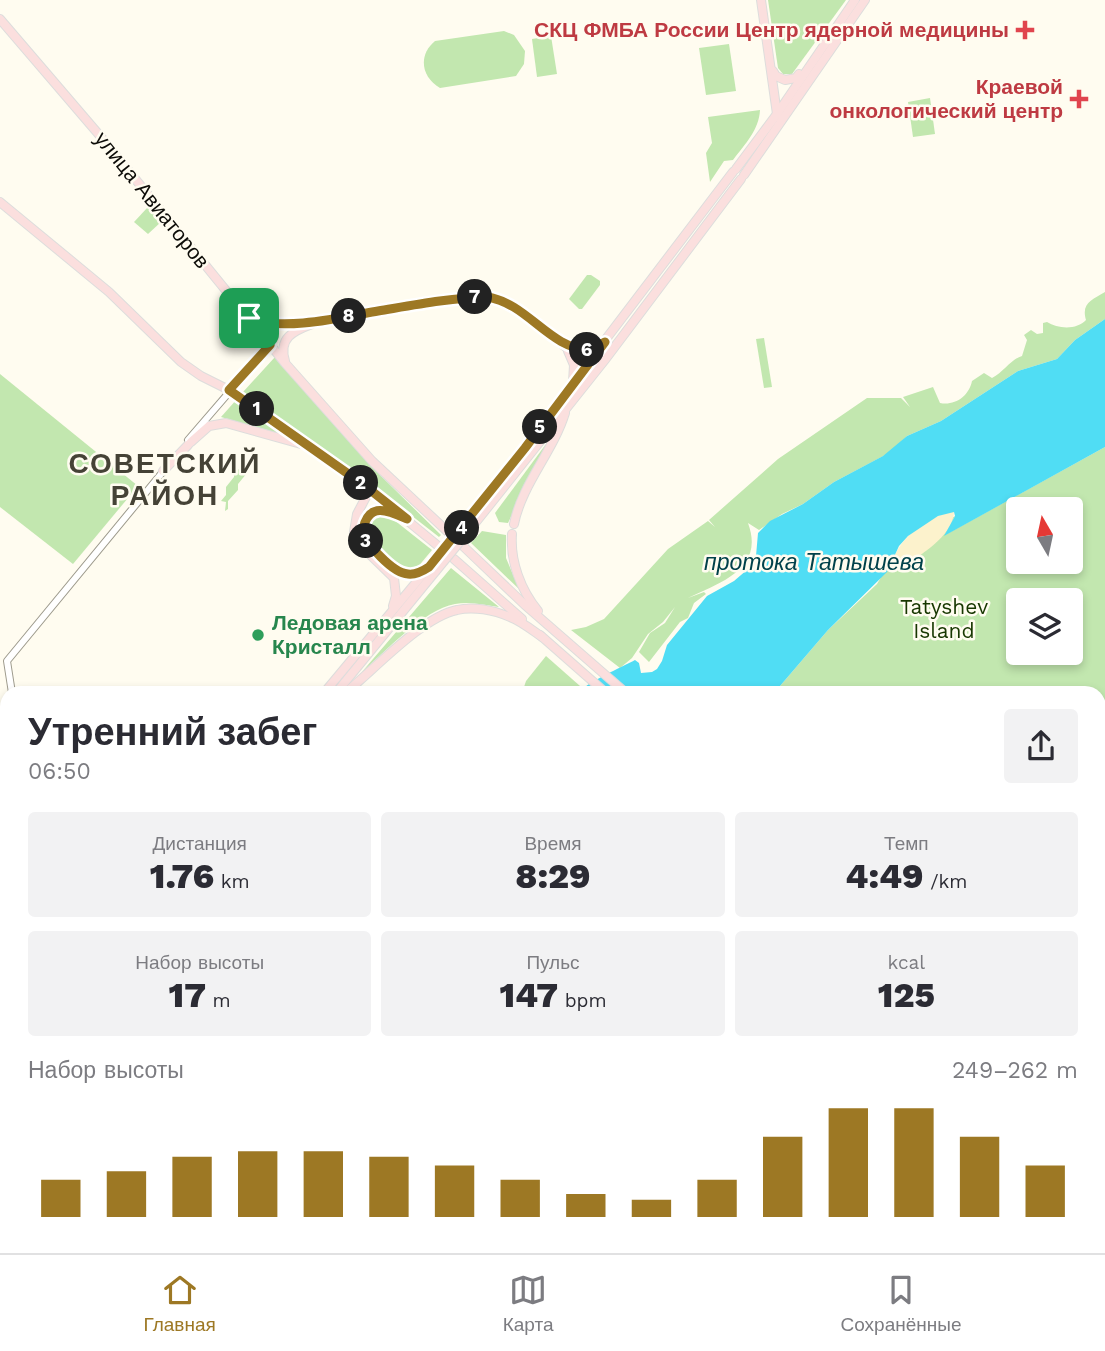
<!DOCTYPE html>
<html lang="ru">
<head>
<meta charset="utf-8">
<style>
  :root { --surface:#fff; --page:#f2f2f3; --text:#2b2b33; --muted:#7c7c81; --line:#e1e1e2; --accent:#9d7824 }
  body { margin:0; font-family:"Work Sans",sans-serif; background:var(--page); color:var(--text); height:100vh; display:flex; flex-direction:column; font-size:26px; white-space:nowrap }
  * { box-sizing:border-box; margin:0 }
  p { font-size:23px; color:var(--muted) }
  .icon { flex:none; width:38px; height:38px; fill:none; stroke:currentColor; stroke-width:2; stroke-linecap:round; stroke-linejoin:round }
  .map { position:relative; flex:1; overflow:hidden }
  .side { position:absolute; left:0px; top:686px; width:1106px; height:567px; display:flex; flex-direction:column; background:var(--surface); border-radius:21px 21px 0 0; box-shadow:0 4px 10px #0003 }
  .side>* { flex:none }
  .needle { width:46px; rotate:351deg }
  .buttons { position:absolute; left:1006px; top:497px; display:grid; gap:14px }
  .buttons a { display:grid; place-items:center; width:77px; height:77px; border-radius:7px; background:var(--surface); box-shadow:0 4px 10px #0003; font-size:35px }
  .pin { position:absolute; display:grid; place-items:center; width:60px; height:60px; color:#fff; margin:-30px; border-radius:14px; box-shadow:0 4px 10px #0006 }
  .km { position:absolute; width:35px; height:35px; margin:-18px; border-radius:50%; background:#222; color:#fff; font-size:19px; line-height:35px; text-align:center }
  .round { display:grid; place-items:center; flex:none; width:74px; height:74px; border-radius:7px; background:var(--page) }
  .overview { display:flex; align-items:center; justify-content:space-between; height:119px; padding:0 28px }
  h1 { font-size:38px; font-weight:800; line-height:52px }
  .stats { display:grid; grid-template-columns:repeat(3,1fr); gap:10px; height:119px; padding:7px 28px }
  .stats div { display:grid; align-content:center; border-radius:7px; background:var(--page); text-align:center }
  .stats b { font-size:35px; font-weight:800 }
  .stats small { font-size:19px; font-weight:400 }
  .stats p { font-size:19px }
  .chart { height:196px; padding:14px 28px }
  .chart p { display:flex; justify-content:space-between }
  .chart svg { width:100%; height:126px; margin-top:7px; stroke:var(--accent); stroke-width:6 }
  .dock { display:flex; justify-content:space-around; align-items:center; height:98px; border-top:2px solid var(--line); background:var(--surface); font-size:19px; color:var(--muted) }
  .dock a { display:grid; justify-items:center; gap:4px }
  .dock .current { color:var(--accent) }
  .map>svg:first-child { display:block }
  .green { fill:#c2e7af; fill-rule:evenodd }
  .sand { fill:#fcf2cc }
  .water { fill:#50ddf4 }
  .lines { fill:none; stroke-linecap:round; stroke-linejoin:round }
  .minor-casing { stroke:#9d9a8c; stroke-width:8 }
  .major-casing { stroke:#dddddc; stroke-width:10 }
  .minor { stroke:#fff; stroke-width:6 }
  .major { stroke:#fbdfde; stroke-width:8 }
  .major-bridge-casing { stroke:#dddddc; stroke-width:10; stroke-linecap:butt }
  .major-bridge { stroke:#fbdfde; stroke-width:8 }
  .route-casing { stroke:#fff; stroke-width:14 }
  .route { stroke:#9d7824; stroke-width:9 }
  .health-dot { fill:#e0444e; stroke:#fffcf0; stroke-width:2.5 }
  .leisure-dot { fill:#2e9e5b; stroke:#fffcf0; stroke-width:2.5 }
  .labels { text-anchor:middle; stroke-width:5; stroke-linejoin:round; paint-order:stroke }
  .health-label { font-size:21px; font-weight:bold; fill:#be3a42; stroke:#fffcf0; text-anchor:end }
  .street-label { font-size:21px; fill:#0c0b07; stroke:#fffcf0 }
  .park-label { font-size:21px; fill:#173700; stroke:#fffcf0 }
  .leisure-label { font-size:21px; font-weight:bold; fill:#27864d; stroke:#fffcf0; text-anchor:start }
  .water-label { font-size:23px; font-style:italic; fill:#00414a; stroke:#fffcf0 }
  .district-label { font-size:28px; font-weight:bold; letter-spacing:2px; fill:#454236; stroke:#fffcf0 }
</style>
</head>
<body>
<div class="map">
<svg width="1105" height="1253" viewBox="0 0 1105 1253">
  <rect width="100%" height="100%" fill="#fffcf0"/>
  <g class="green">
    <polygon points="768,0 846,0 792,74 783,74 778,68"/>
    <path d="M504,31l10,4 11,16 -1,13 -8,12 -76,12c-19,-11 -22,-33 -5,-47z"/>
    <polygon points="551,36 557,74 537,77 532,39"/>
    <polygon points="729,44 736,91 706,95 699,48"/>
    <polygon points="930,98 935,134 913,137 908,102"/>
    <path d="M760,110c-1,20 -15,34 -27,50l-9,1 -14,21 -4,-29 6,-10 -4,-26z"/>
    <polygon points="148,207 161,222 148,234 134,222"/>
    <polygon points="587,275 591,275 600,281 600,285 582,309 579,309 569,299"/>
    <path d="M1105,292v27l-30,21 -18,19 -39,12 -77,50 -34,15 -18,17 -55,29 -31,22 -21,10 -23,16 -11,-7c17,46 -27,59 -60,75l16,-6 2,2 -12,9 -6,15 -8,4 -31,40 -10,-10 11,-19 15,-10 10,-16 -12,15 -15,12 -16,24 -12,10 -49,-38 15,-3 18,-8 64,-70 40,-28 7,6 -6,-7 69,-61 89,-61h34l9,9 -7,-10 30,-10 7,16c15,3 29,-7 32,-22l12,-8 8,5c12,-6 19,-19 30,-22l5,-16 -3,-5 7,-5 6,4 6,-1v-10l4,-1c11,7 30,8 39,-2 -5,-17 6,-20 19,-28z"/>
    <polygon points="764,338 772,387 764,388 756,339"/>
    <polygon points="275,357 382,477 441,535 439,537 384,494 243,392"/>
    <polygon points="0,374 138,486 73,564 0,507"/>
    <polygon points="237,399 288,436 221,417"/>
    <polygon points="546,444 508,523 499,522 495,513"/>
    <path d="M1105,447v806h-644l5,-7h633v-553h-325l54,-63 49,-46 17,-29 61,-39 -10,19zM1018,509h53v53h-53zM1018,600h53v53h-53z"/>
    <polygon points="247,468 247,473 238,484 238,490 228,501 228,509 225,511 226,502 221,501 226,495 226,487 234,477 234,470"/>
    <path d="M376,514l13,2 43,34 -15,18 -13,1 -7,-3 -29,-29c-2,-9 1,-17 8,-23z"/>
    <polygon points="482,531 506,535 506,558 519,589 471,543"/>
    <path d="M451,568l48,39c-15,-2 -29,-6 -44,-3 -32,6 -70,48 -94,69z"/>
    <polygon points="546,656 580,686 576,693 522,693 526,681"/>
    <polygon points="119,1246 208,1246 201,1253 118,1253"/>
  </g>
  <path class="sand" d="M948,512h6c-1,25 -36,44 -55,58l-7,-1 -1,-3c7,-27 30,-44 57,-54z"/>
  <g class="water">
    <path d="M1105,319v128l-161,89 11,-20 -1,-4 -16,4 -30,20 -9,10 -12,26 -59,58 -54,63h-146l-9,-6 -12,1 -7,5h-21c6,-10 43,-26 56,-33l4,3 2,10 11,-1 5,-3 5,-8 5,-16 40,-49 27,-15 14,-12 8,-13 2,-23 12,-12 33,-17 31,-22 49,-26 24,-20 34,-15 77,-50 39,-12 18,-19z"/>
    <polygon points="224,1246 466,1246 461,1253 323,1253 321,1251 317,1253 237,1253 238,1251 235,1248 231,1250 233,1253 214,1253"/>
  </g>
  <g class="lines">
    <g class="minor-casing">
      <g id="minor">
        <polyline points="188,440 270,345"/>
        <polyline points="12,693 7,661 166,468"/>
      </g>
    </g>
    <g class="major-casing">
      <g id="major">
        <polyline points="761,0 777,114"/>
        <polyline points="0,19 101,137 285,363 372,461 448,532"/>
        <polyline points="773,71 776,76 785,80 796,78 799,74"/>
        <polyline points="736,169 777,114 855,0"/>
        <polyline points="744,175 865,0"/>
        <polyline points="0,202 109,292 181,362 201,376 239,395 364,485 437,545"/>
        <polyline points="252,320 266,324 317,321 460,298 493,298 514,306 591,367"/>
        <polyline points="571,347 590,350 599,346"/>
        <polyline points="568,351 574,365 573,382"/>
        <path d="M285,361c-7,-23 8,-30 27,-37"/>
        <polyline points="191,442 209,426 226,423 301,444"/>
        <polyline points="163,471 188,445"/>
        <polyline points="364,485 366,497 357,514 354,532 358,543 394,578 396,596 393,606"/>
        <path d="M395,514l-11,-5 -14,6 -7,14c2,15 29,43 44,45 6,1 11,-1 16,-4"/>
        <polyline points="466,523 733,172"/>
        <path d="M514,524c8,-40 39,-72 51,-111"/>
        <polyline points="472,527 604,361 741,179"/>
        <path d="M512,534c-2,28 9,56 26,77"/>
        <polyline points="464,547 525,605 626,693"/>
        <polyline points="454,559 522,619"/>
        <polyline points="540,635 606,693"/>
        <polyline points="324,693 429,567"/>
        <polyline points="336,693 435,572"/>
        <path d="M345,693c29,-23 77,-76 112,-83 16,-4 37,0 53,7 11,4 22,13 32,20"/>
        <polyline points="0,875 7,874"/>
        <polyline points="0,1085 7,1077"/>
        <polyline points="0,1100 7,1092"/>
        <polyline points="981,1246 983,1253"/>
        <polyline points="996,1246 999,1253"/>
      </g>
    </g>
    <use href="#minor" class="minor"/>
    <use href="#major" class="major"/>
    <g class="major-bridge-casing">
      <g id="major-bridge">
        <polyline points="429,567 466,523"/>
        <polyline points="435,572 472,527"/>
      </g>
    </g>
    <use href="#major-bridge" class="major-bridge"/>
  </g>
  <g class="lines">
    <g class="route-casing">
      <path id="route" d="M487,297c41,6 62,52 103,53l15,-8 -80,106 -96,119c-6,4 -13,8 -21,7 -15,-1 -43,-30 -45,-45 6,-28 26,-18 44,-10l-43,-34 -135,-95 41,-45 -21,-27c32,14 95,-1 129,-7 36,-6 72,-13 109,-14z"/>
    </g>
    <use href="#route" class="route"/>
  </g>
  <g class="health-dot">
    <path d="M1021.5 19.5h7v7h7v7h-7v7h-7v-7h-7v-7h7z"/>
    <path d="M1075.5 88.5h7v7h7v7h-7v7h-7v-7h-7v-7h7z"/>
  </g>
  <circle class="leisure-dot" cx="258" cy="635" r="7"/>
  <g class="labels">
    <g class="health-label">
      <text x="1009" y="37">СКЦ ФМБА России Центр ядерной медицины</text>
      <text x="1063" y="94">Краевой<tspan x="1063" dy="24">онкологический центр</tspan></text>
    </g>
    <g class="street-label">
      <text transform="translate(152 200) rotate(51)" y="7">улица Авиаторов</text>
    </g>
    <g class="park-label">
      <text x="944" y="614">Tatyshev<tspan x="944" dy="24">Island</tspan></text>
    </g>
    <g class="leisure-label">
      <text x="272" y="630">Ледовая арена<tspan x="272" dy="24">Кристалл</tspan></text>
    </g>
    <g class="water-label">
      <text x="814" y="570">протока Татышева</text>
    </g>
    <g class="district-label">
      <text x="165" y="473">СОВЕТСКИЙ<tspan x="165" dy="32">РАЙОН</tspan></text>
    </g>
  </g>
</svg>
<div class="buttons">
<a><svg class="needle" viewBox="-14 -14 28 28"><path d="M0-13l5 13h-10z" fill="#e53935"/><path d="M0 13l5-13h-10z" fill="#7c7c81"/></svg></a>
<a><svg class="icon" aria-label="layers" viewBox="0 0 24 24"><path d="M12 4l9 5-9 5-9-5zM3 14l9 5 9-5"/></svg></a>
</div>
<div class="pin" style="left:249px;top:318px;background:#1e9e55"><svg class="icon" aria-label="arrive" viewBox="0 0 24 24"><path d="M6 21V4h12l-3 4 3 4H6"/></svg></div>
<b class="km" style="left:257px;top:409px">1</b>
<b class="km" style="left:361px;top:483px">2</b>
<b class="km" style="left:366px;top:541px">3</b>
<b class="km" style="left:462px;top:528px">4</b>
<b class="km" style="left:540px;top:427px">5</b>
<b class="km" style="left:587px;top:350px">6</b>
<b class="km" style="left:475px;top:297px">7</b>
<b class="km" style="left:349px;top:316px">8</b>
<section class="side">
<div class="overview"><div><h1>Утренний забег</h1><p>06:50</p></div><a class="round"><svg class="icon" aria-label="share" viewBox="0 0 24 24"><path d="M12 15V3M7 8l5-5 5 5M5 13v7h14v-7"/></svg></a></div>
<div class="stats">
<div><p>Дистанция</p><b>1.76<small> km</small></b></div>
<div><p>Время</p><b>8:29</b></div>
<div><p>Темп</p><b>4:49<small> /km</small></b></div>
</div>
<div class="stats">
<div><p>Набор высоты</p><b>17<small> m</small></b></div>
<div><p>Пульс</p><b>147<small> bpm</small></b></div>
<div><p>kcal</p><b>125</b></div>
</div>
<div class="chart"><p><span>Набор высоты</span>249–262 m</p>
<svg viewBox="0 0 160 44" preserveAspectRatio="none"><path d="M5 44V31M15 44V28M25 44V23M35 44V21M45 44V21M55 44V23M65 44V26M75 44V31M85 44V36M95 44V38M105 44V31M115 44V16M125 44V6M135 44V6M145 44V16M155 44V26"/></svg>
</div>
</section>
</div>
<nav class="dock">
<a class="current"><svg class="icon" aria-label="home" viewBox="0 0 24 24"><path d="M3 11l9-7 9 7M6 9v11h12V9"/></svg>Главная</a>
<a><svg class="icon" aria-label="map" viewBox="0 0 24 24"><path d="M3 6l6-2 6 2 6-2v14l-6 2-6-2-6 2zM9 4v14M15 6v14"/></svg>Карта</a>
<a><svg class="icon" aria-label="saved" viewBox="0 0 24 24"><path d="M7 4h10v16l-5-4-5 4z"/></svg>Сохранённые</a>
</nav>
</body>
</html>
